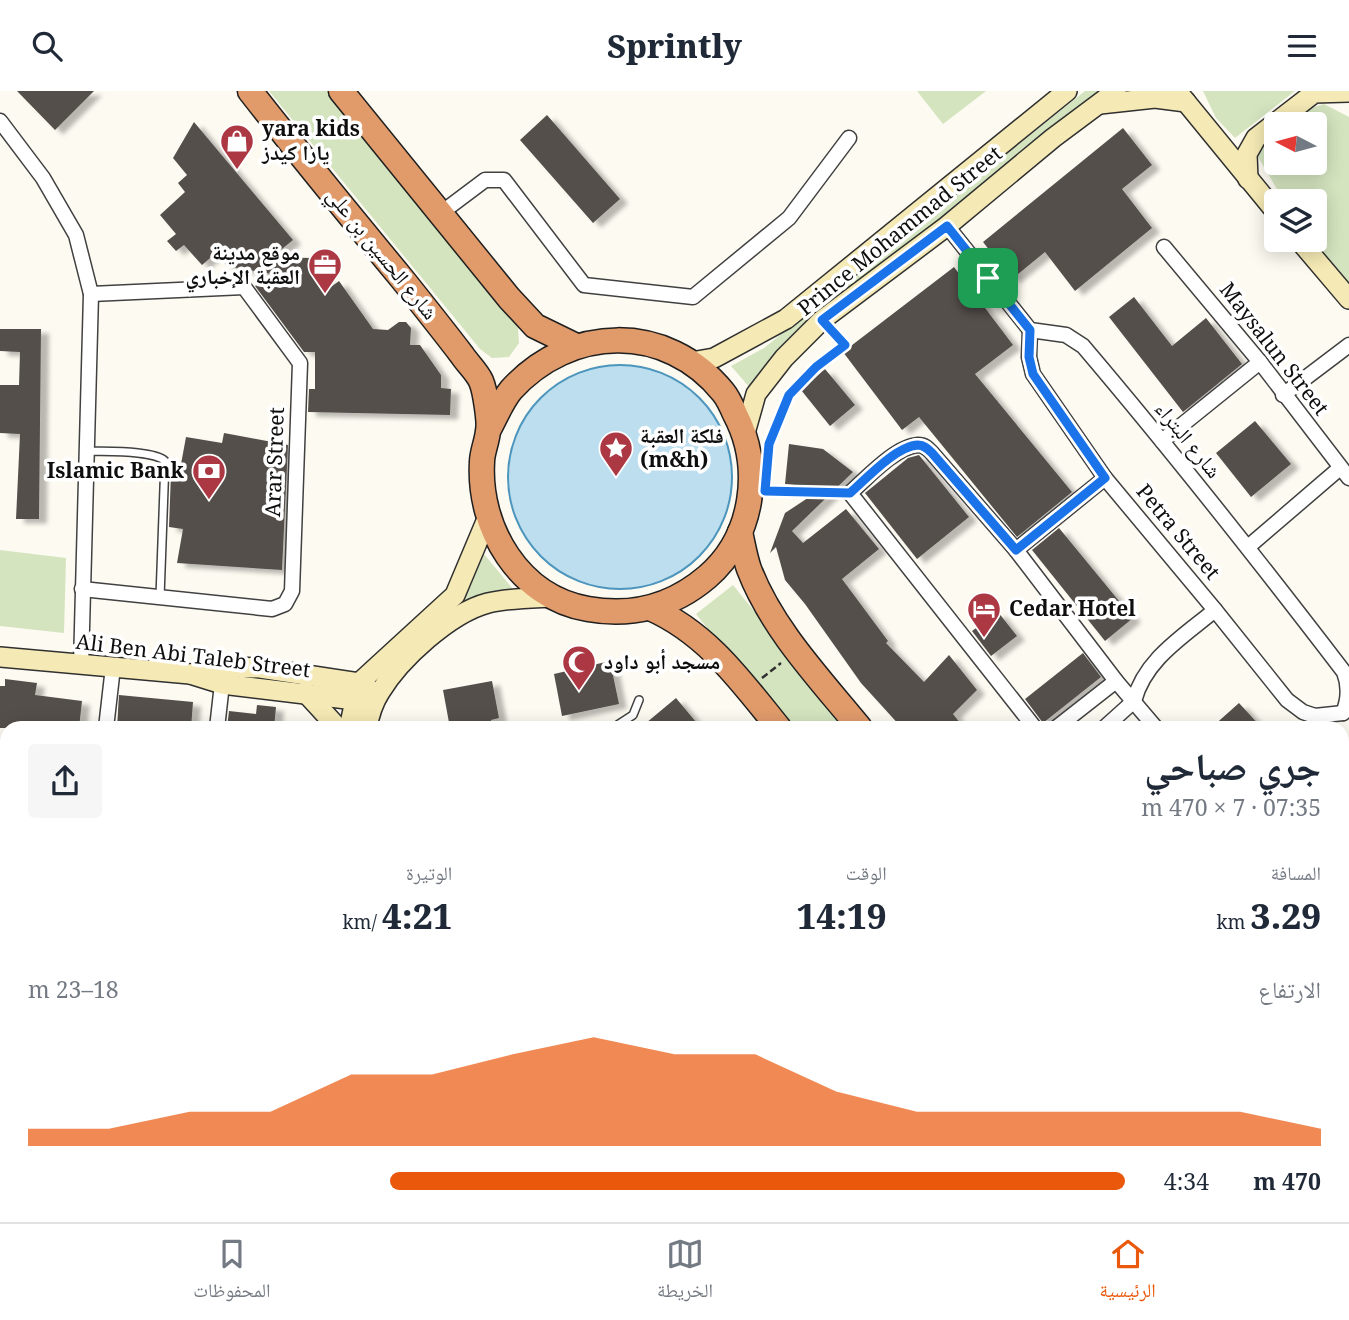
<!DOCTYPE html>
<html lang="ar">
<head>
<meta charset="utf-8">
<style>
  :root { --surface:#fff; --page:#f6f6f7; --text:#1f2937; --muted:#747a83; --line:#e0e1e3; --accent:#ea580c }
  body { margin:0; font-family:"Noto Serif","Noto Naskh Arabic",serif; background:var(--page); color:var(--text); direction:rtl; height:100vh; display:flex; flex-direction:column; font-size:26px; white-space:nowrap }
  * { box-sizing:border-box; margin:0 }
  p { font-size:23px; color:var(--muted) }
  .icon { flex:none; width:38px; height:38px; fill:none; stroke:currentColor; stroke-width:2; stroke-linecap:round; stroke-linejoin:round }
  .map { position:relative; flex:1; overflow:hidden; direction:ltr }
  .panel { position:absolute; left:0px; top:630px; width:1349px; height:502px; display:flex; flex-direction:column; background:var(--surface); border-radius:21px 21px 0 0; box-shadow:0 4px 18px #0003; direction:rtl }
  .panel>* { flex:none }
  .needle { width:46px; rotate:276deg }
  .controls { position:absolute; left:1264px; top:21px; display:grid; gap:14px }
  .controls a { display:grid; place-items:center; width:63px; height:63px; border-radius:7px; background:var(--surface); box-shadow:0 4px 18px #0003; font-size:35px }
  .pin { position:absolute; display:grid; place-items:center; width:60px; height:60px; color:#fff; margin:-30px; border-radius:14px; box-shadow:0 4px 10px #0006 }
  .round { display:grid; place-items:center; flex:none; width:74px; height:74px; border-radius:7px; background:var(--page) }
  .overview { display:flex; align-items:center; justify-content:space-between; height:119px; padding:0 28px }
  h1 { font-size:38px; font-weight:800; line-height:52px }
  .stats { display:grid; grid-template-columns:repeat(3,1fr); gap:10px; height:119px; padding:7px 28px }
  .stats div { display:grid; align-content:center }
  .stats b { font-size:35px; font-weight:800 }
  .stats small { font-size:19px; font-weight:400 }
  .stats p { font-size:19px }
  .chart { height:196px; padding:14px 28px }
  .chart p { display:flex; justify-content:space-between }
  .chart svg { width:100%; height:126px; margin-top:7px; fill:var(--accent); opacity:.7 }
  ul { padding:0 28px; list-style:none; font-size:23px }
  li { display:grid; grid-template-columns:112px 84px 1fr; align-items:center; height:52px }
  li i { height:18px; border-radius:9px; background:var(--accent) }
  header { display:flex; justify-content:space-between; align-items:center; height:91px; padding:0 28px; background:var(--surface); font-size:32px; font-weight:800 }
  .dock { display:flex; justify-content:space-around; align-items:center; height:98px; border-top:2px solid var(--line); background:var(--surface); font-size:19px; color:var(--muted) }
  .dock a { display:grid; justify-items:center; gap:4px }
  .dock .on { color:var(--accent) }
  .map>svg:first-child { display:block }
  .green { fill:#d4e4bf }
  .water { fill:#bcdeee; stroke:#4c95bc; stroke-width:2 }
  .building { fill:#554f4c; filter:url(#shadow) }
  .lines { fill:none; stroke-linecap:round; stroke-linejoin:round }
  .lane-casing { stroke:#414141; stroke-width:10 }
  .street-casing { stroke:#414141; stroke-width:17 }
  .secondary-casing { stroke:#303030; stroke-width:22 }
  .highway-casing { stroke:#1f1f1f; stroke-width:27 }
  .path { stroke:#303030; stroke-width:2.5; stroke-dasharray:7 3.5; stroke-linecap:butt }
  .lane { stroke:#fff; stroke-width:7 }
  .street { stroke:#fff; stroke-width:14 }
  .secondary { stroke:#f5eab5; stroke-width:19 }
  .highway { stroke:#e19b6b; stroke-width:24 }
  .route-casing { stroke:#fff; stroke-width:14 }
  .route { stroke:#1a73e8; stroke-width:9 }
  .labels { text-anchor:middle; stroke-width:7; stroke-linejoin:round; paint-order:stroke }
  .poi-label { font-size:21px; font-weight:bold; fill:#0e0e0e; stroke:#fff; text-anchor:start }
  .street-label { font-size:21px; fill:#0e0e0e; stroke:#fff }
</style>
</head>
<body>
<header><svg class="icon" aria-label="menu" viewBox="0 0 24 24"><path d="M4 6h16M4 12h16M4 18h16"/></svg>Sprintly<svg class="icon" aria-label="search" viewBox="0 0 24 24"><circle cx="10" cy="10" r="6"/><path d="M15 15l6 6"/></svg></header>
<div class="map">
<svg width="1349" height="1131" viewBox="0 0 1349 1131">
  <defs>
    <filter id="shadow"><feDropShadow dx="8" dy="4.5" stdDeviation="2" flood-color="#0004"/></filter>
  </defs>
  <rect width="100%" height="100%" fill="#fdfaf1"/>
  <g class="green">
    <polygon points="269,0 331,0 518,237 519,252 509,266 492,267 480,258"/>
    <polygon points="917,0 986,0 943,33"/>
    <polygon points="1085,0 1102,0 751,298 731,275 764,257"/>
    <polygon points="1203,0 1295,0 1235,47 1216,27"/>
    <polygon points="1324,13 1349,26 1349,198 1313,149 1314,110 1284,110 1258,66 1264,49 1276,41 1276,72 1314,72 1314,33 1287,33 1308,18"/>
    <polygon points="0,459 66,467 64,542 0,535"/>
    <polygon points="484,463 517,503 490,507 380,583 458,512 471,494"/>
    <polygon points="733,494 849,637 786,637 696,523"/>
  </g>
  <circle class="water" cx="620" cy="386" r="112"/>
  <g class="building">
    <polygon points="17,0 94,0 55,39"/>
    <polygon points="547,24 620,108 593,132 520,49"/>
    <polygon points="194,31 293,149 272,166 311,167 331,196 339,190 373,238 388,239 399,231 406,231 411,237 410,254 420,254 441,284 441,297 451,298 450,324 308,321 309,298 315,298 315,261 304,261 255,195 272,183 227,175 216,162 202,174 184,154 176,160 167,150 176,143 160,124 185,101 178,92 187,84 173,67"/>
    <polygon points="1123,37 1152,74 1122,98 1152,137 1075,200 1045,161 1012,188 983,151"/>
    <polygon points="954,176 1013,254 975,283 1072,401 1017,446 919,326 902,339 843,261"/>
    <polygon points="1134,206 1172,255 1206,227 1242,273 1183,321 1109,226"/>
    <polygon points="0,238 41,238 39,428 16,428 20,343 0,342 0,294 19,294 20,261 0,260"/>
    <polygon points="825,278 855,314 830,335 801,299"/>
    <polygon points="1255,330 1291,373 1251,406 1216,362"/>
    <polygon points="224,342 288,354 282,479 177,472 183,438 169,436 171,382 179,384 186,346 222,352"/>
    <polygon points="789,353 823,358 853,381 792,440 803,452 846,418 879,458 842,488 888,550 886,552 924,591 949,564 977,599 953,623 964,637 902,637 861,592 805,513 785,489 776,456 770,462 785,422 823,397 785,393"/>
    <polygon points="919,364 969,426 917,468 865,402 908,367"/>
    <polygon points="1059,437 1133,527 1105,550 1032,459"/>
    <polygon points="998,521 1017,545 991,565 972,540"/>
    <polygon points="1083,562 1101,586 1043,632 1025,608"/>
    <polygon points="610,570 619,613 562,625 554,583"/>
    <polygon points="5,588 37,592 35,604 82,610 79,637 0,637 0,595 5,595"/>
    <polygon points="492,590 499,627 491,629 492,637 450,637 443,599"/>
    <polygon points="119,604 193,611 191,637 117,637"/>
    <polygon points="676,607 701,637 640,637"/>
    <polygon points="1239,612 1262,637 1211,637"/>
    <polygon points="257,614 276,616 274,637 227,637 229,620 256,623"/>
  </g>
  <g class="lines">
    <g class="lane-casing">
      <g id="lane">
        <path d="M87,360c18,1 66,-1 78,10l-5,136"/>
        <polyline points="613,637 633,624 639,609"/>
        <polyline points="1342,1123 1349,1131"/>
      </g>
    </g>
    <g class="street-casing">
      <g id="street">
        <polyline points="0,30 43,87 76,144 91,203 81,574"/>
        <polyline points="441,122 485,89 504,89 584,194 693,206 789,127 849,47"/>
        <path d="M947,135l83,104 36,5 17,11c90,106 176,215 261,326 5,13 5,27 -1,41"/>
        <polyline points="1164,156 1260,271 1349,387"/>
        <polyline points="1030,239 1029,266 1033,283 1105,387 1215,519 1287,609 1303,621 1315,625 1343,622"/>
        <polyline points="1283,304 1349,254"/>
        <polyline points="1162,350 1260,271"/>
        <polyline points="1248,456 1340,377"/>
        <polyline points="1016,459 1105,387"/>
        <polyline points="82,498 272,518 285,513 292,500 300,272 244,196 91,203"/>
        <path d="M1134,610c11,-42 50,-65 81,-91"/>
        <polyline points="106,637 113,576"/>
        <polyline points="217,637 222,593 219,587"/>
        <path d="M1035,637l-185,-235c16,-14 46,-47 68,-48 7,0 10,4 14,8l84,97 100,131 40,47"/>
        <polyline points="1056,637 1116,590"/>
        <polyline points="1104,637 1134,610"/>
        <polyline points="1342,942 1349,937"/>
        <polyline points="610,1125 614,1131"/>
        <polyline points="51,1131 51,1125"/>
        <polyline points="161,1131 162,1125"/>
      </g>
    </g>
    <g class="secondary-casing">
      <g id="secondary">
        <polyline points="1177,0 1276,121"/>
        <polyline points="1100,13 1155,7 1186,11"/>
        <polyline points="1248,88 1247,63 1256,47 1314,2 1349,1"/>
        <polyline points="1299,149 1349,208"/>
        <polyline points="691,271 714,267 786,228 1067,0"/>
        <polyline points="745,342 756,303 784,267 822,229 947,135 1053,47 1116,0"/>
        <polyline points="0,566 190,583 222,593 355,609 379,602"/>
        <polyline points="191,583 227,576 260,577 359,592 368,597"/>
        <polyline points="305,601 338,637"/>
        <polyline points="349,637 359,592 455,504 487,428"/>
        <path d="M367,637c2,-12 6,-25 13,-36 20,-33 70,-79 108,-89 21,-5 44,-5 65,-6"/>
        <polyline points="307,1131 308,1125"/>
        <polyline points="802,1131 809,1125"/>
      </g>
    </g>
    <g class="highway-casing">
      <g id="highway">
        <path d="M250,0c50,64 101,126 153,189 20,25 40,50 59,75 6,9 15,17 19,26 4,9 9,41 7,50 -1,11 -6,21 -6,31 -4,66 37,135 106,147 44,8 85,-3 119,-32 47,-40 56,-110 28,-163 -3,-7 -7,-16 -12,-22 -57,-70 -153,-67 -212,-2 -9,11 -15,26 -22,39"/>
        <polyline points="341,0 509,207 535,235 576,255"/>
        <path d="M740,441c3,13 5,26 9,37 23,60 71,110 111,159"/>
        <path d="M650,517c57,25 91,73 129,120"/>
        <polyline points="1156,1125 1157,1131"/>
        <polyline points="1271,1125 1275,1131"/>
      </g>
    </g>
    <g class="path">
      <path d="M769,356c11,-49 37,-73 76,-102l-11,-12"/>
      <polyline points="770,400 837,402"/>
      <polyline points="762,587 781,572"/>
      <polyline points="1342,1028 1349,1022"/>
    </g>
    <use href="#lane" class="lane"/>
    <use href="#street" class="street"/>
    <use href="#secondary" class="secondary"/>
    <use href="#highway" class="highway"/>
  </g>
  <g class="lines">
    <g class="route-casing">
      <path id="route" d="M947,135l83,104 -1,27 4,17 72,104 -89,72 -84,-97c-4,-4 -8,-8 -14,-8 -22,1 -52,34 -68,48l-85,-2 4,-47 20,-49 27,-28 29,-22 -23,-25z"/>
    </g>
    <use href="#route" class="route"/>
  </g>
  <defs>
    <g id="shop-pin" transform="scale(1.75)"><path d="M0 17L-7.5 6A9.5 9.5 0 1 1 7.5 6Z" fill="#ac3844" stroke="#fff"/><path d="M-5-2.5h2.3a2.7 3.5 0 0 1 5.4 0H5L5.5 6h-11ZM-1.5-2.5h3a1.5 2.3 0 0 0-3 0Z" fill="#fff"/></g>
    <g id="office-pin" transform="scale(1.75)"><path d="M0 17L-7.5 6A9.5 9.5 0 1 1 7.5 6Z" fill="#ac3844" stroke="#fff"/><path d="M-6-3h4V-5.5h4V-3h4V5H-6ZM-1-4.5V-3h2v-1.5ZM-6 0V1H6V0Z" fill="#fff"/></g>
    <g id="sight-pin" transform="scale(1.75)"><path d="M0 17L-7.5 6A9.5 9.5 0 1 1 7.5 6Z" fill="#ac3844" stroke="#fff"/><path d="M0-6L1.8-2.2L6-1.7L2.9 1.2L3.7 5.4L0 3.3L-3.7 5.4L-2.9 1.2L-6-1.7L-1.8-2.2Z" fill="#fff"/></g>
    <g id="bank-pin" transform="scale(1.75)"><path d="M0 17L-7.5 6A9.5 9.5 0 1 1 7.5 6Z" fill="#ac3844" stroke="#fff"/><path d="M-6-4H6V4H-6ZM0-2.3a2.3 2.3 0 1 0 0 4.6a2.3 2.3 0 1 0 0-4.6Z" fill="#fff"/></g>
    <g id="hotel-pin" transform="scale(1.75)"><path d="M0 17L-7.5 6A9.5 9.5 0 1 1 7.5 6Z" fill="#ac3844" stroke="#fff"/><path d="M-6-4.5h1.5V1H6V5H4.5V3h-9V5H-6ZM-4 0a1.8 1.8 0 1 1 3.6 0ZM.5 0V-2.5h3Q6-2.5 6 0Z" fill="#fff"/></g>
    <g id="mosque-pin" transform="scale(1.75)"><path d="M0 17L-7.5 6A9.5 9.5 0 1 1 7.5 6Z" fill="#ac3844" stroke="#fff"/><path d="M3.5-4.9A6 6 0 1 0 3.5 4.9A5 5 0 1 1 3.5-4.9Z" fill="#fff"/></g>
  </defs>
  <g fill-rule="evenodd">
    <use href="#shop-pin" x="237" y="50"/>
    <use href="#office-pin" x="325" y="174"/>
    <use href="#sight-pin" x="616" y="357"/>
    <use href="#bank-pin" x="209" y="380"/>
    <use href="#hotel-pin" x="984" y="518"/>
    <use href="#mosque-pin" x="579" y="571"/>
  </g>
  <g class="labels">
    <g class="poi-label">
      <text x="262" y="45">yara kids<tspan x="262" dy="24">يارا كيدز</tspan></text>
      <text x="300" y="169" text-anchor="end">موقع مدينة<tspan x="300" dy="24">العقبة الإخباري</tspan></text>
      <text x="640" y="352">فلكة العقبة<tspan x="640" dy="24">(m&amp;h)</tspan></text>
      <text x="184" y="387" text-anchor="end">Islamic Bank</text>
      <text x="1009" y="525">Cedar Hotel</text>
      <text x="604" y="578">مسجد أبو داود</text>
    </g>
    <g class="street-label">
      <text transform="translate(900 140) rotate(-39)" y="7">Prince Mohammad Street</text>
      <text transform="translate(382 163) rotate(51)" y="7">شارع الحسين بن علي</text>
      <text transform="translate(1274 258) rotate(52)" y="7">Maysalun Street</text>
      <text transform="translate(1188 349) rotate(51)" y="7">شارع البتراء</text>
      <text transform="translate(275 371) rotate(-88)" y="7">Arar Street</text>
      <text transform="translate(1178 441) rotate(50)" y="7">Petra Street</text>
      <text transform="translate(193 565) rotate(7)" y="7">Ali Ben Abi Taleb Street</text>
    </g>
  </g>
</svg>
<div class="controls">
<a><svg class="needle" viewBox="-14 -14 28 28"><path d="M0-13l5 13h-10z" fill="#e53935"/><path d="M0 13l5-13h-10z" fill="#747a83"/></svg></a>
<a><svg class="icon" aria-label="layers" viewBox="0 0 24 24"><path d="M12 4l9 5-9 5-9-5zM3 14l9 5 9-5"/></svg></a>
</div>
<div class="pin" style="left:988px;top:187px;background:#1e9e55"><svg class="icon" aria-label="arrive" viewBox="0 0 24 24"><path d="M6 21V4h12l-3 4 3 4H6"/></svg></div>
<section class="panel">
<div class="overview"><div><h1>جري صباحي</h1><p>07:35 · 7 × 470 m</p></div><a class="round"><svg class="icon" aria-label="share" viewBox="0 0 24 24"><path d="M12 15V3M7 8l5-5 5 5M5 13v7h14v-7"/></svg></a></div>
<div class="stats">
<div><p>المسافة</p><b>3.29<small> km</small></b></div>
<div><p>الوقت</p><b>14:19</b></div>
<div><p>الوتيرة</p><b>4:21<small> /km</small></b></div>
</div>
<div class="chart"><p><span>الارتفاع</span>18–23 m</p>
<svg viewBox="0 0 160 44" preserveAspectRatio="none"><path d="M0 44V38L10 38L20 32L30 32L40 19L50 19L60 12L70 6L80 12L90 12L100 25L110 32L120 32L130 32L140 32L150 32L160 38V44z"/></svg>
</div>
<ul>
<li><b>470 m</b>4:34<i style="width:67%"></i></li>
</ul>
</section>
</div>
<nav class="dock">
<a class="on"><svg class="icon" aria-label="home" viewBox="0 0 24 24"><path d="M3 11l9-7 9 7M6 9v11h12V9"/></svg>الرئيسية</a>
<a><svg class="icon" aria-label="map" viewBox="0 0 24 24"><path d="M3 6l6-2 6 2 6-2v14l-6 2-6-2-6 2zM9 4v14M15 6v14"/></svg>الخريطة</a>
<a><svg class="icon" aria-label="saved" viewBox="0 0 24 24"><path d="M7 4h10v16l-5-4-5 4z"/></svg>المحفوظات</a>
</nav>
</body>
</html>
